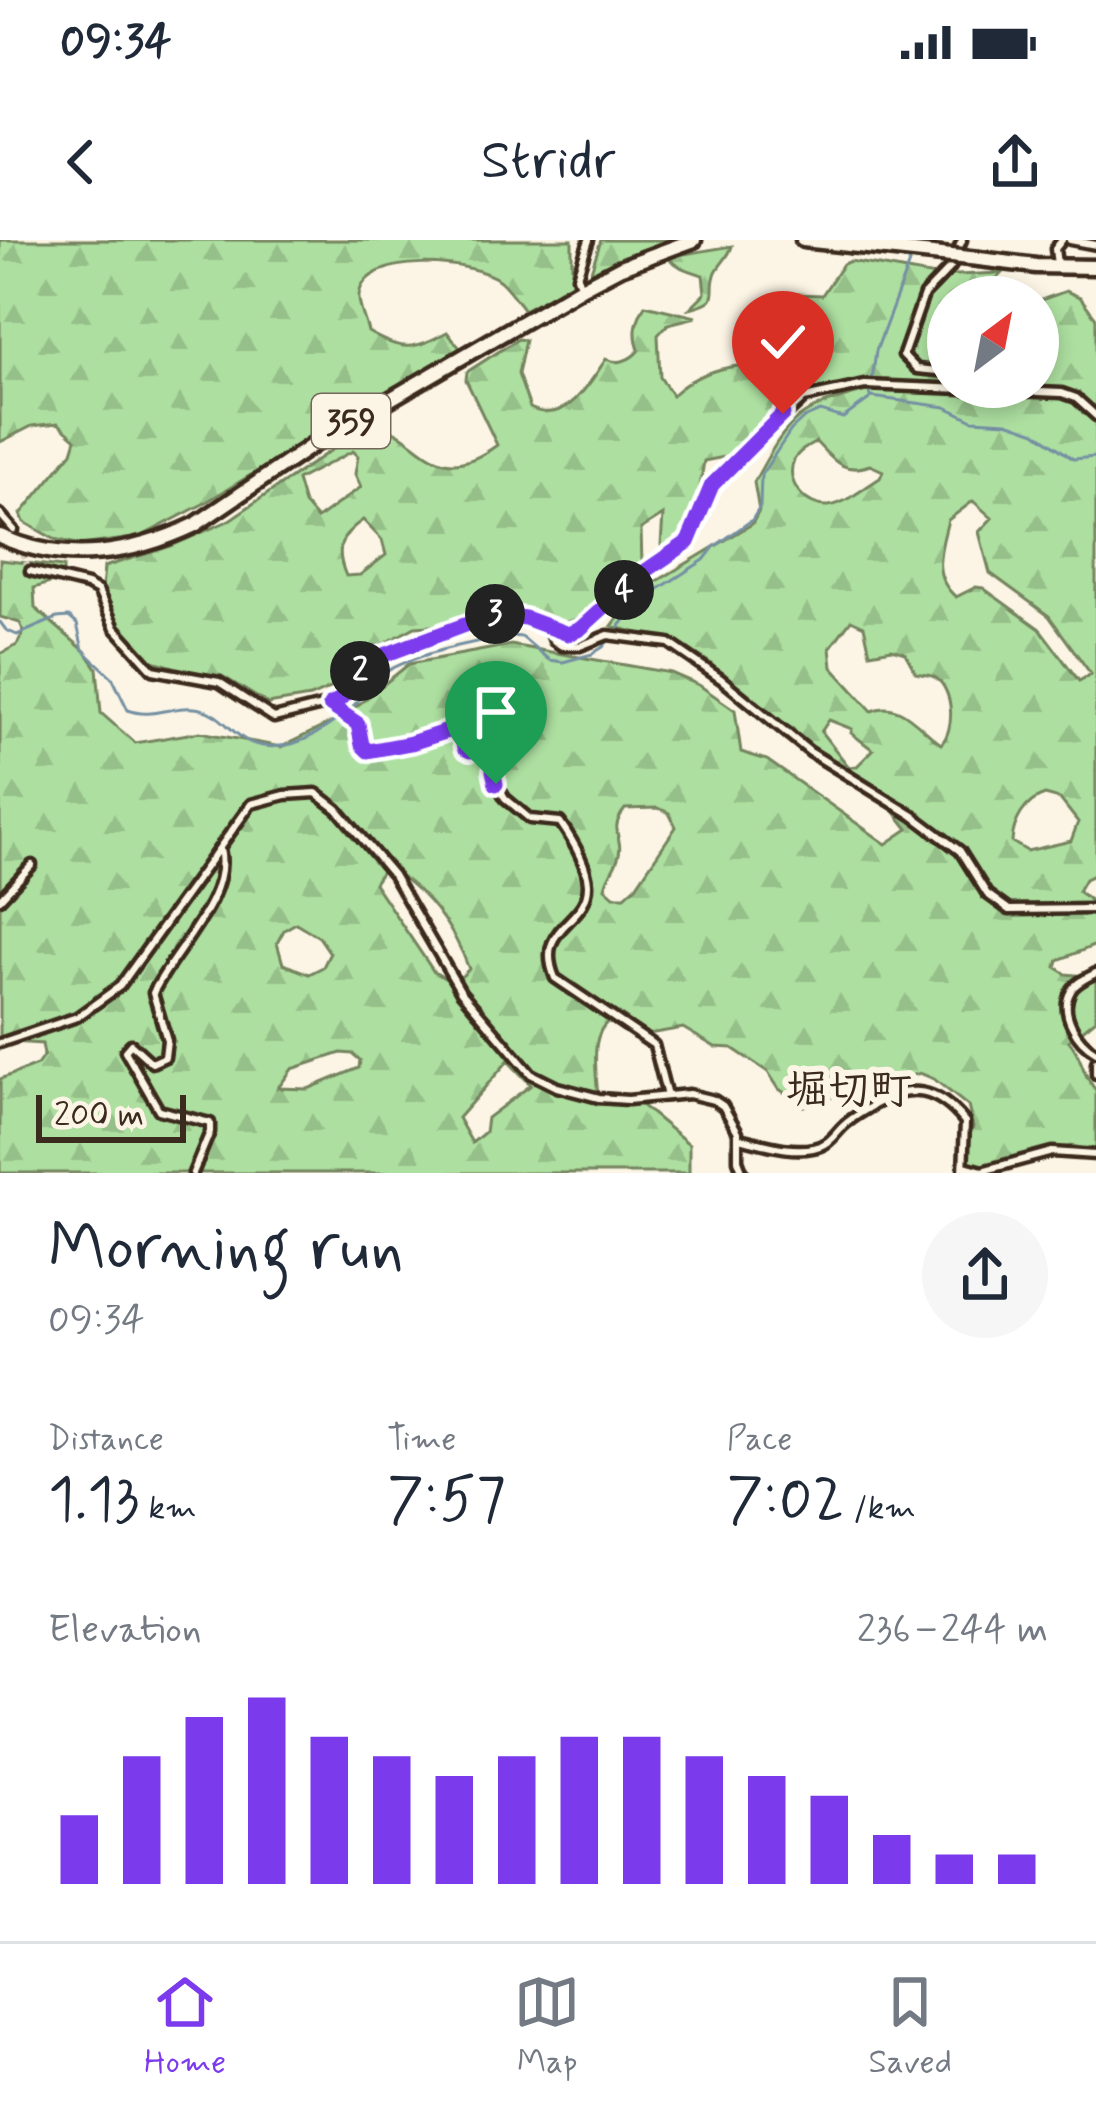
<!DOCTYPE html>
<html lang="en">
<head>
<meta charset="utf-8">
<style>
  :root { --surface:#fff; --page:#f6f6f7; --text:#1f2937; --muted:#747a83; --line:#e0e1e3; --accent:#7c3aed }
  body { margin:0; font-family:Mynerve,"Klee One",sans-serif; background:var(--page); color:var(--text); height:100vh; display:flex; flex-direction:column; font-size:45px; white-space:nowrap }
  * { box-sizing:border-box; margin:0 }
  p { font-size:39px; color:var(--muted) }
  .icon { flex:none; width:66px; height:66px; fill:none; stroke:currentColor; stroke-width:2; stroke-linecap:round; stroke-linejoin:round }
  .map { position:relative; height:933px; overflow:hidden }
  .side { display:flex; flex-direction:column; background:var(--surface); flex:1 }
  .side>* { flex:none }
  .needle { width:78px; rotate:32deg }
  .controls { position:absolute; left:927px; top:36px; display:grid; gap:24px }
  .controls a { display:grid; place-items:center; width:132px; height:132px; border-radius:50%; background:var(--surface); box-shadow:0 6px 18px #0003; font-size:60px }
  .scale { position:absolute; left:36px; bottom:30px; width:150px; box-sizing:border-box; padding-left:12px; border:6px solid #3b2a1e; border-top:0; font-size:33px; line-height:42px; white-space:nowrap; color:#3b2a1e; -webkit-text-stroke:9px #fcf5e5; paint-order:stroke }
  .pin { position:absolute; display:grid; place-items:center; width:102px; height:102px; color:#fff; margin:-123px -51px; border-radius:50% 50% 50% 0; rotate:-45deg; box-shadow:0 0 12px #0007 }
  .pin .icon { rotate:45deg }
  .km { position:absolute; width:60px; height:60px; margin:-30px; border-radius:50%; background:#222; color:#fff; font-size:33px; line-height:60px; text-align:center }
  .round { display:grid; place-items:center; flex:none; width:126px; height:126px; border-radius:63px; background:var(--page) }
  .summary { display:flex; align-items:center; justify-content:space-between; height:204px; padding:0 48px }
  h1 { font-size:66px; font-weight:600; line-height:90px }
  .figures { display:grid; grid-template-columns:repeat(3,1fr); gap:18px; height:204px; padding:12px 48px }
  .figures div { display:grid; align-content:center }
  .figures b { font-size:60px; font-weight:600 }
  .figures small { font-size:33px; font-weight:400 }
  .figures p { font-size:33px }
  .chart { height:336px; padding:24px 48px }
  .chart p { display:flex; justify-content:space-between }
  .chart svg { width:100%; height:216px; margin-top:12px; stroke:var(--accent); stroke-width:6 }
  .status { display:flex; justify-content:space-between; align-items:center; height:84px; padding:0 60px; background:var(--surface); direction:ltr }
  .status svg { height:33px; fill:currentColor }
  header { display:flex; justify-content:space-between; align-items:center; height:156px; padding:0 48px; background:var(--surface); font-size:54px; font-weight:600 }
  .dock { display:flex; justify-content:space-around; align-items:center; height:168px; border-top:3px solid var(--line); background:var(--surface); font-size:33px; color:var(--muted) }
  .dock a { display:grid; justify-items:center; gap:6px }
  .dock .active { color:var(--accent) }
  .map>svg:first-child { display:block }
  .forest { fill:url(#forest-firs); stroke:#74845f; stroke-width:3; fill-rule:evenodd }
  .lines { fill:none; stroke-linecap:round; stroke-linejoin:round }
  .stream { stroke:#7590a3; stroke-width:3 }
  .minor-tunnel { stroke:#d5ccbd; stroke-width:6; stroke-dasharray:6 3; stroke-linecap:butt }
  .minor-casing { stroke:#3b2a1e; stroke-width:15 }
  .highway-casing { stroke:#3b2a1e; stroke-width:21 }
  .minor { stroke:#fcf5e5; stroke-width:6 }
  .highway { stroke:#fcf5e5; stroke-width:12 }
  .highway-bridge-casing { stroke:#3b2a1e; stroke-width:21; stroke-linecap:butt }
  .highway-bridge { stroke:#fcf5e5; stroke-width:12 }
  .route-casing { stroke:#fff; stroke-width:24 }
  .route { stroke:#7c3aed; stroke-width:15 }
  .labels { text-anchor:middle; stroke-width:12; stroke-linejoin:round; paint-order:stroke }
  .shield { fill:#fcf5e5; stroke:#75675a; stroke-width:3 }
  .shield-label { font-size:33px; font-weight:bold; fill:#3b2a1e }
  .quarter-label { font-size:42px; font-weight:bold; fill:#3b2a1e; stroke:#fcf5e5 }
</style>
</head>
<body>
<div class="status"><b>09:34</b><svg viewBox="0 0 49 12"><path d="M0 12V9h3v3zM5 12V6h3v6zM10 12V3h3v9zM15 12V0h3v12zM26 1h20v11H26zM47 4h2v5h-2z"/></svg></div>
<header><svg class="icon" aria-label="back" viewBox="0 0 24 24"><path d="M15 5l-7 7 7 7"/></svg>Stridr<svg class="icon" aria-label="share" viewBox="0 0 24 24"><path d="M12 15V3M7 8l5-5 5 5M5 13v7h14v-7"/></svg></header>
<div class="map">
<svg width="1096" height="933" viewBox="0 0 1096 933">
  <defs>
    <pattern id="forest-firs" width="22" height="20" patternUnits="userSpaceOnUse" patternTransform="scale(3)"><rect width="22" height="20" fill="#addfa0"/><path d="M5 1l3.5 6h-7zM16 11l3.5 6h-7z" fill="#96c089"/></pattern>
  </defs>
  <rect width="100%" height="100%" fill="#fcf5e5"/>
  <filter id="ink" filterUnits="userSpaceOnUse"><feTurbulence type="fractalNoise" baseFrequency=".00833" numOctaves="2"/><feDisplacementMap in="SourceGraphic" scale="24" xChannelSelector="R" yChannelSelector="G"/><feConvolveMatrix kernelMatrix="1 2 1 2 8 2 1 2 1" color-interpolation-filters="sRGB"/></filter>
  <g filter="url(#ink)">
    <g class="forest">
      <path d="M0,0h572v44l-48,26c-7,-9 -15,-21 -24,-29 -25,-21 -137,-31 -141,15 -1,10 7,26 9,36 34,20 46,18 79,0l13,16 -257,156 -63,33 -59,8 -27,-6 -30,-17 -3,-8 51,-62 4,-13 -18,-16 -26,3 -32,16z"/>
      <polygon points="601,0 678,0 590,34"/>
      <path d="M732,6c-3,11 -11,16 -16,26 -9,23 9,27 -26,36l15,-15 -2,-18 -21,-7 -12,-8 2,-4z"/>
      <path d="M850,21l85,15 67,-3 -24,24h-15l-7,-5 -8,5 -8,42 8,5v43h90v-86l28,-10 14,6 16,21v556l-11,5 -7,12 18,14v40l-38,15 -2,7 10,7 30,3v42l-27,22c14,15 12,33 27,49v62l-23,-6 -104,23 -4,-22 8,-20 -5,-21 -34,-27 -14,-6 -14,5 -10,10 -53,6 -40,12 -24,-17 -11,-17 -36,-24 -17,-1 -32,-19 -34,6 -32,-18c-32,13 -19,58 -19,88h42l49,40v29h-689v-94l37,-14 7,-10 -2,-11 -30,-2 -12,4v-392l17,-9 7,-13 -4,-9 -20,-6v-57l63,7v12l-29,9 1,20 50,43 12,17 4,45 34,30 65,-11 81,15 62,-30 66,-53 102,-19 160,28 28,12 36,25 6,42 26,8 119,84 22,-15 -18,-23 -69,-41 -28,-36 -40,-22 -43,-44 -26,-17 -72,-20 24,-32 116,-70 7,-13 -5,-29c39,-72 44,-72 123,-94l-2,-8 -90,18 -45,56 -36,7 -12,76 -27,14 -4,-6 2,-30 -22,14 1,36 -65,54 -14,4 -76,-14 -24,15 -48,3 -33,18 -23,3 -10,11 -12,26 -27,12 -42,7 -46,-28 -24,-2 -45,-13 -14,-8 -38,-51 3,-35 67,-21 57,-25 137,-94c54,-8 61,70 132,18l-31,-65 1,-8 51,-33 7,1 -7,34 12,34c36,18 58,-23 76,-49 12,6 25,1 33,-9 -6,-18 -3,-29 6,-45l51,12 -28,7 -10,11 2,42 12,18c25,-23 50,-28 82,-31l28,-29 15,-41 25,1 21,-31zM816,202c17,18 27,33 54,23l13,6 -3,7c-15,9 -34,26 -51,28 -23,2 -45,-24 -35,-46 4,-9 14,-13 22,-18zM353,211l5,5 -3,18 6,13 -44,32 -13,-15 -7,-24zM973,261l19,17 -13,14 11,41 59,43 42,58 -12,7 -39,-52 -57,-41 -7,-1 -20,10c-26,-22 -15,-48 -8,-77zM363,280l19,20 4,15 -26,20 -14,1c-11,-26 -7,-40 17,-56zM851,380l13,6 6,27 22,-4 13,4 11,20c7,2 15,1 20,5 18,13 19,52 5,66 -21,-14 -41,-46 -69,-33l-40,-44 -2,-19zM829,480l23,9 -1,4 22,17 -16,16 -8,1 -28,-35zM1045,555l15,4 18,23 -7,19 -44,10 -15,-9c1,-20 13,-41 33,-47zM658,568l11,5 7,14 -40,59 -11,10h-11l-9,-8c2,-12 9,-18 13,-30 7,-22 -11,-26 7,-49zM385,627c40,20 69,61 84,102l-7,7 -14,4 -14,-8 -60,-89zM296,683l23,14 11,16 -7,14 -14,7 -26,-10 -6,-21 7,-13zM341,813l12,1 7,6 -1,8 -51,21 -30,-1 14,-19zM508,821l23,24 -44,33 -2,14 -13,11 -14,-25z"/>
    </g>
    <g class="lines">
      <g class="stream">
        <polyline points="916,10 921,0"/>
        <polyline points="870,157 876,111 911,18"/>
        <path d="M0,382l6,8 11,5 40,-17 12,-1 8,7 6,26 29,27 16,33c25,10 47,-7 73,-1 25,6 34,34 62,37 39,6 77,-26 103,-53 9,-9 16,-20 27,-25 34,-17 79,-26 116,-32l13,1 27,23 14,2 29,-8 11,-7 37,-46 64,-41 10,-13 38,-27 8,-13 1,-32 30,-45 13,-12 16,-7 23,7 29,-21 74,10 27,13 34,2 29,10 37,27 23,-2"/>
      </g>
      <polyline class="minor-tunnel" points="19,305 30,331"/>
      <g class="minor-casing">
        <g id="minor">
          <polyline points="1070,0 1096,5"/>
          <polyline points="1057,24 1055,9 1062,0"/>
          <polyline points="581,48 577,36 589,0"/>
          <polyline points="948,132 917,129 903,115 924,55 951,27 962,0"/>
          <polyline points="0,274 14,290"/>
          <polyline points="30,331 87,345 98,351 115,388 153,430 219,442 274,478 338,462 372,420 473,379 508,373 568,394 580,389 637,337 688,302 712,245 804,158 865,145 1062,153 1076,158 1096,176"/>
          <polyline points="550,391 554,401 562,406 580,406 608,395 669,403 721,439 810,512 912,575 960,611 987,654 1009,670 1096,669"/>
          <path d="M330,465l27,19 5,21 6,6 43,-8 44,-14 6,5 3,14 5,3 23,-5 9,7 -8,24 12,21 25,21 30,3c11,16 27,42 28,62 1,40 -55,41 -33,94l99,67 13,51"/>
          <polyline points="0,659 32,625"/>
          <path d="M1096,733c-8,4 -21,10 -25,18 -13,22 7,51 25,61"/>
          <polyline points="0,803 77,777 120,746 251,564 285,555 316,553 337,569 393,635 461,752 531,834 557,847 599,858 628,860 689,854 714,860 723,866 738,892 738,920 743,933"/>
          <polyline points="1096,822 1096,834"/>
          <path d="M739,898c23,5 50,15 74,10 16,-3 20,-12 30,-22 8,-8 21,-15 31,-21 37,-22 63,-17 91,17l-2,51"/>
          <polyline points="964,926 982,931 1052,912 1096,915"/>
          <path d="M193,933l17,-41v-9l-51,-13 -34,-59 6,-7 21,19 13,-6 2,-17 -14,-47c20,-42 79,-96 67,-144"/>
        </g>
      </g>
      <g class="highway-casing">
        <g id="highway">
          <polyline points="803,0 849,5"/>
          <polyline points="979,19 1036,26 1096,27"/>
          <path d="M0,296c64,30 134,18 195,-11l125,-85 261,-152 40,-21 73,-27"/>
        </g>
      </g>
      <use href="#minor" class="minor"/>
      <use href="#highway" class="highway"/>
      <g class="highway-bridge-casing">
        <polyline id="highway-bridge" points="849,5 979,19"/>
      </g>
      <use href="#highway-bridge" class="highway-bridge"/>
    </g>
  </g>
  <g class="lines" filter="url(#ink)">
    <g class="route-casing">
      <path id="route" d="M496,544l-3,-13 8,-18 -9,-7 -22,5 -6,-3 -3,-14 -7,-5 -43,14 -43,8 -6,-6 -4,-21 -28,-19c22,-9 24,-32 41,-45l123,-46 31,4 43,16 12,-5 57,-52 51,-35 24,-57 71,-71"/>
    </g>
    <use href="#route" class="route"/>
  </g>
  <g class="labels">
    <rect class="shield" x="312" y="154" width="78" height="54" rx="9"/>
    <g class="shield-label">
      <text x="351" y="193">359</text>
    </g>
    <g class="quarter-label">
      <text x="849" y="863">堀切町</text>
    </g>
  </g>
</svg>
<div class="controls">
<a><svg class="needle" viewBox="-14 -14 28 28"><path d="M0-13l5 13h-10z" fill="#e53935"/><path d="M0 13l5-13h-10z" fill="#747a83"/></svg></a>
</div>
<div class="scale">200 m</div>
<div class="pin" style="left:496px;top:544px;background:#1e9e55"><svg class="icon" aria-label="arrive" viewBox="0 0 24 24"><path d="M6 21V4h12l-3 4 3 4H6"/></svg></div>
<div class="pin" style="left:783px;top:174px;background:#d93025"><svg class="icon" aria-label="check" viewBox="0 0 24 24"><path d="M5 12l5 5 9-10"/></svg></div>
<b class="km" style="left:360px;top:431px">2</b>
<b class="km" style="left:495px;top:374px">3</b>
<b class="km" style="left:624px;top:350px">4</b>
</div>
<section class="side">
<div class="summary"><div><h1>Morning run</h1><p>09:34</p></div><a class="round"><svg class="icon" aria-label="share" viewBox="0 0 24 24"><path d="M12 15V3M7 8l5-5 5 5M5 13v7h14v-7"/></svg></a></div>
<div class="figures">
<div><p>Distance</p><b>1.13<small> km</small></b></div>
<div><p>Time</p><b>7:57</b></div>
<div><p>Pace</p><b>7:02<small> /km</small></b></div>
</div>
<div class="chart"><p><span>Elevation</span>236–244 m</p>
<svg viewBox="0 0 160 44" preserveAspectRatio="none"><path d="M5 44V30M15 44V18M25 44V10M35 44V6M45 44V14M55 44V18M65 44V22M75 44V18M85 44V14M95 44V14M105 44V18M115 44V22M125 44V26M135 44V34M145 44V38M155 44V38"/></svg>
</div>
</section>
<nav class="dock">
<a class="active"><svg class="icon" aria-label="home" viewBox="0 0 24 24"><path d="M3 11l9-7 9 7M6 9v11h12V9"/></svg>Home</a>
<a><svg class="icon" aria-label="map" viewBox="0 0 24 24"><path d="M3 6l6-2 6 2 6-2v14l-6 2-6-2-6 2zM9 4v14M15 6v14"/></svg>Map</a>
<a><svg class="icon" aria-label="saved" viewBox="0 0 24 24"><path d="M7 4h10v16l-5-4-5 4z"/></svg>Saved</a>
</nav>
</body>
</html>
